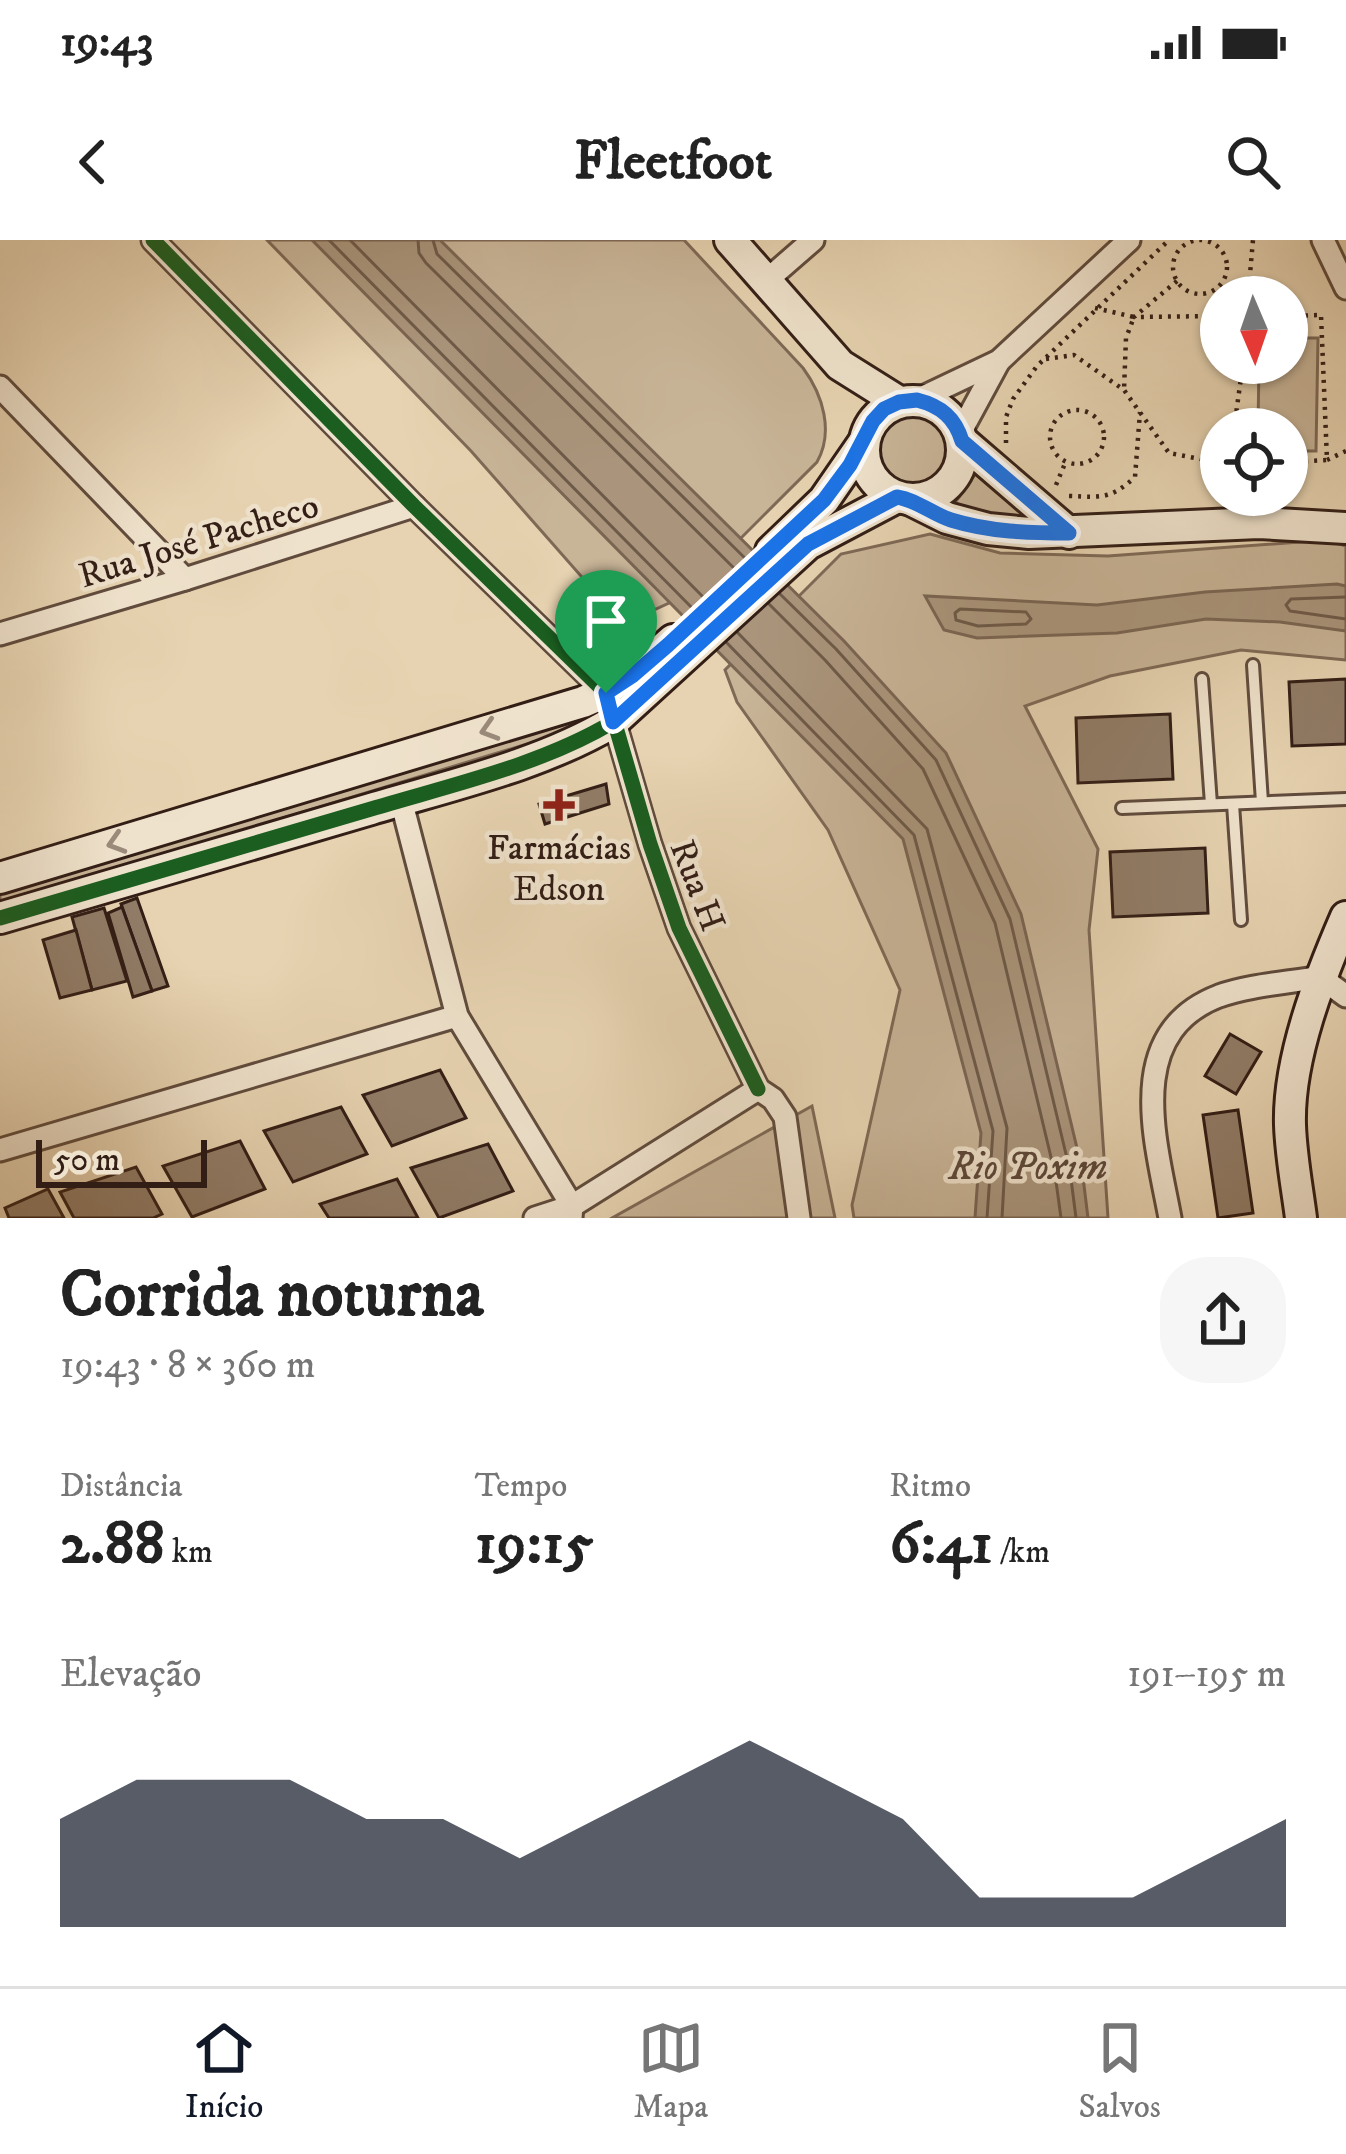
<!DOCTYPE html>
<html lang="pt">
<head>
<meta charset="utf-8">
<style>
  :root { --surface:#fff; --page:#f6f6f6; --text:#222; --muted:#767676; --line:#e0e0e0; --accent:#111827 }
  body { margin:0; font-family:"IM FELL DW Pica",serif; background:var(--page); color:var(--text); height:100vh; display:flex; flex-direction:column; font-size:45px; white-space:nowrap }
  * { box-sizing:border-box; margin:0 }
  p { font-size:39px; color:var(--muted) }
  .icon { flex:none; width:66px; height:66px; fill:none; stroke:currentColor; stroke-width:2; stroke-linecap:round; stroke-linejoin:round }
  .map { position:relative; height:978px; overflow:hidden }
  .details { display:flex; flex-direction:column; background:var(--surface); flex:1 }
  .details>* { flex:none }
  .needle { width:78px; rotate:178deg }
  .controls { position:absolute; left:1200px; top:36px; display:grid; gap:24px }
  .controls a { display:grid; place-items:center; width:108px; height:108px; border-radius:50%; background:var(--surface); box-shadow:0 3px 9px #0004; font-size:60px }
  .scale { position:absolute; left:36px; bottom:30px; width:171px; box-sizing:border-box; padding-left:12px; border:6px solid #331e16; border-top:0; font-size:33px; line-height:42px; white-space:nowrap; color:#331e16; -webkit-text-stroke:9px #efe2cc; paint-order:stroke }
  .pin { position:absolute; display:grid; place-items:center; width:102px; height:102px; color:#fff; margin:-123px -51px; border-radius:50% 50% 50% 0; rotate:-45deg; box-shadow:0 0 12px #0007 }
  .pin .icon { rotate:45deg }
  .round { display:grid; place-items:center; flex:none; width:126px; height:126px; border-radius:48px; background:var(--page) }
  .summary { display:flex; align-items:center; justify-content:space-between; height:204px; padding:0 60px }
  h1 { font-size:66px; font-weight:700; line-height:90px }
  .figures { display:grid; grid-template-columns:repeat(3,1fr); gap:18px; height:204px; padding:12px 60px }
  .figures div { display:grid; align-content:center }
  .figures b { font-size:60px; font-weight:700 }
  .figures small { font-size:33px; font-weight:400 }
  .figures p { font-size:33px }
  .chart { height:336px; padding:24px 60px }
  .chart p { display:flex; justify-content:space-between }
  .chart svg { width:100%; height:216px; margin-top:12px; fill:var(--accent); opacity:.7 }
  .status { display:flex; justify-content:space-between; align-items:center; height:84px; padding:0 60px; background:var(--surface); direction:ltr }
  .status svg { height:33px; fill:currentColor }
  header { display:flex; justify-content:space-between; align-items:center; height:156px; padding:0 60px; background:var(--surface); font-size:54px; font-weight:700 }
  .menu { display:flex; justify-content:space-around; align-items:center; height:168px; border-top:3px solid var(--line); background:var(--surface); font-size:33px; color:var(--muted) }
  .menu a { display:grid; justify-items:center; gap:6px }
  .menu .current { color:var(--accent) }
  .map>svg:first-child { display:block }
  .green { fill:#c8b497; stroke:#7e6956; stroke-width:3 }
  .water { fill:#aa957c; stroke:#7a6553; stroke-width:3 }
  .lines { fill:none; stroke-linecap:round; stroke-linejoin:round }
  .shore { stroke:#6e5a49; stroke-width:3 }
  .building { fill:#917c67; stroke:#331e16; stroke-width:3 }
  .lane-casing { stroke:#604b3d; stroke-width:16 }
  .street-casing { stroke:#604b3d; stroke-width:27 }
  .secondary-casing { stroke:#331e16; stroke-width:36 }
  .path { stroke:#331e16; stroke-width:4.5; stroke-dasharray:3 6; stroke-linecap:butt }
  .lane { stroke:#efe2cc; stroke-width:10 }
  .street { stroke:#efe2cc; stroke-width:21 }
  .secondary { stroke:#efe2cc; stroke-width:30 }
  .cycleway-casing { stroke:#efe2cc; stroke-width:22 }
  .cycleway { stroke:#1b5e20; stroke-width:15 }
  .oneway { stroke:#9a8a7a }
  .route-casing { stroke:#fff; stroke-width:24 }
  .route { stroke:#1a73e8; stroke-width:15 }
  .poi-dot { fill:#8f2418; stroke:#efe2cc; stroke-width:4.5 }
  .labels { text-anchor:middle; stroke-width:9; stroke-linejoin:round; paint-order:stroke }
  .street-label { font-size:36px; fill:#331e16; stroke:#efe2cc }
  .poi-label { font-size:36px; fill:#331e16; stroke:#efe2cc }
  .water-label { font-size:39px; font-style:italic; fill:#5d483a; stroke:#efe2cc }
</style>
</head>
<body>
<div class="status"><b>19:43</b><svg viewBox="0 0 49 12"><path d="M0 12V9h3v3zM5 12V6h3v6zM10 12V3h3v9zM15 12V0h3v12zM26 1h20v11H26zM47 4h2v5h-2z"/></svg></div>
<header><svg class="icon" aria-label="back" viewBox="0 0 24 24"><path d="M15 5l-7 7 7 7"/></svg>Fleetfoot<svg class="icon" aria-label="search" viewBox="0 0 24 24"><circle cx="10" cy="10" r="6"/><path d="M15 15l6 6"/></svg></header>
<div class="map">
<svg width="1346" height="978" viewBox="0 0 1346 978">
  <rect width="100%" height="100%" fill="#e7d3b1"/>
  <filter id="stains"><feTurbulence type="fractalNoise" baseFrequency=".00167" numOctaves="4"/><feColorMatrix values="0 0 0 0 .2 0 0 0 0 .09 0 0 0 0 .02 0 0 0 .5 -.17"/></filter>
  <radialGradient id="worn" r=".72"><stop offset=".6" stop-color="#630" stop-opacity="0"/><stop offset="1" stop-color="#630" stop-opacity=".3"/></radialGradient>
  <g class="green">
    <path d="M267,0h417l119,128c20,27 31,64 14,94l-135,135 -26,12h-26l-19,-6 -23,-19 -117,-133z"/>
    <polygon points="1287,98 1318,98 1316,211 1287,211 1287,189 1258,189 1259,123 1287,123"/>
    <circle cx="913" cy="209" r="42"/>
    <polygon points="979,229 1045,281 1026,289 952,267"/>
    <polygon points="930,294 1000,313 1108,316 1327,300 1346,306 1346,420 1241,410 1110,436 1025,466 1098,609 1089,690 1108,978 854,978 852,965 900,750 828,590 737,462 725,430 841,314"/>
    <polygon points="570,475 573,490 0,664 0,648"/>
    <polygon points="812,866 835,978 612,978"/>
  </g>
  <g class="water">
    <polygon points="312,0 440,0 844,401 946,513 1021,674 1082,929 1088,978 975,978 981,893 903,599"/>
    <polygon points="1337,344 1346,346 1346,391 1280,382 1206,379 1117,393 977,398 944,390 925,356 1097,365 1205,352"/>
  </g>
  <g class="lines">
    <g class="shore">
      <polyline points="329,0 701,377"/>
      <polyline points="350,0 713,367"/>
      <polyline points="418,0 419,13 426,23 744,338"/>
      <polyline points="433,0 437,14 755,328"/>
      <polyline points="780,354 836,409 936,520 1010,679 1070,931 1076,978"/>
      <polyline points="1346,357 1291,359 1286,365 1290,371 1346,379"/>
      <polyline points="769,364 825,420 923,529 995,683 1055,934 1061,978"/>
      <polygon points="960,369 1026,372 1031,379 1026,384 978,386 956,380 955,373"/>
      <polyline points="738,393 927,589 1007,888 1002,978"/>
      <polyline points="727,403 914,595 993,891 987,978"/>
    </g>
  </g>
  <g class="building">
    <polygon points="1346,439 1346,504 1292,506 1289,442"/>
    <polygon points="1170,474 1173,539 1078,543 1076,478"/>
    <polygon points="606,544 609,564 545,584 539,564"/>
    <polygon points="1205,608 1208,673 1113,677 1110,612"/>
    <polygon points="137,658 168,746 152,751 121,664"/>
    <polygon points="122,667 152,751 133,757 108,673"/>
    <polygon points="104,668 127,741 92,750 72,677"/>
    <polygon points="76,690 92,750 60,758 43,700"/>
    <polygon points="1230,794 1261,812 1236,854 1205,836"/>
    <polygon points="440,830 466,878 392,906 363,855"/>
    <polygon points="341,867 367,914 293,942 264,891"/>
    <polygon points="1238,870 1253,973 1218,978 1203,875"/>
    <polygon points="240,901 265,949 192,977 163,926"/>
    <polygon points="488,904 513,951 439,978 411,928"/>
    <polygon points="136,927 162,974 153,978 74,978 60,952"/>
    <polygon points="397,939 418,978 329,978 320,964"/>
    <polygon points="48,949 64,978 9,978 5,968"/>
  </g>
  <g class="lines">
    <g class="lane-casing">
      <g id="lane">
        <polyline points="1253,425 1262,562"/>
        <polyline points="1202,439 1211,564"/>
        <polyline points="1233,564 1241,680"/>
        <polyline points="1122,568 1346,559"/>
      </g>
    </g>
    <g class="street-casing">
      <g id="street">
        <polyline points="153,0 414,266 606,453 650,604 679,688 758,849"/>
        <polyline points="1323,0 1346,48"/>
        <polyline points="767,40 813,0"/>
        <polyline points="0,147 185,339"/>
        <polyline points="917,160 999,121 1129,0"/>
        <polyline points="960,193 999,121"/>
        <polyline points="0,394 185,339 414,266"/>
        <polyline points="401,560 457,776 572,966 571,978"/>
        <polyline points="758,849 773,859 785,877 799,978"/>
        <polyline points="0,910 457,776"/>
        <polyline points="535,978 572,966 758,849"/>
        <path d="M1170,978c-14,-76 -48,-185 49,-222 31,-11 68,-13 101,-19l26,19"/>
      </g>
    </g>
    <g class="secondary-casing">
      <g id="secondary">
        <polyline points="730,0 840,125 899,162"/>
        <circle cx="913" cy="210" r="49"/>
        <polyline points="962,201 1069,293"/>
        <polyline points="909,259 947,278 988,289 1029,293 1259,283 1346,288"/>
        <polyline points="771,311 824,260 864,202"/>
        <path d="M0,638l583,-176c36,-14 62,-37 90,-62"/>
        <path d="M0,678c124,-36 247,-73 371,-109 80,-24 170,-44 242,-87l195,-178 89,-47"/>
        <path d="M1301,978c-4,-31 -10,-62 -11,-93 -2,-67 30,-148 56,-208"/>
      </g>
    </g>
    <g class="path">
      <circle cx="1200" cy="27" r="27"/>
      <polyline points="1177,41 1134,77 1221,76"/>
      <polyline points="1248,57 1253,0"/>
      <polyline points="1095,68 1134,77 1126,98 1124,150"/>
      <polyline points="1287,76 1321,75 1327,220 1287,222"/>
      <polyline points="1046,119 1074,115 1124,150 1169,213 1221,223"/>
      <circle cx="1077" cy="197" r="27"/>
      <polyline points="1234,189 1243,123"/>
      <polyline points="1006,203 1006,177 1013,159 1037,126 1169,0"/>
      <polyline points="1327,220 1346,211"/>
      <polyline points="1056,245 1066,221"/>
      <path d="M1069,256c32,1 41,4 66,-19l5,-65"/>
    </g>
    <use href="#lane" class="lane"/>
    <use href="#street" class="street"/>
    <use href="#secondary" class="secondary"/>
    <g class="cycleway-casing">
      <g id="cycleway">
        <polyline points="153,0 414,266 606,453 650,604 679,688 758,849"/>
        <path d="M0,678c124,-36 247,-73 371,-109 80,-24 170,-44 242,-87l195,-178 89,-47"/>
      </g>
    </g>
    <use href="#cycleway" class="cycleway"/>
  </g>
  <defs><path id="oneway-chevron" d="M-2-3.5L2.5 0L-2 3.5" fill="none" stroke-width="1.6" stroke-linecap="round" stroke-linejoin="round" transform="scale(3)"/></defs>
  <g class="oneway">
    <use href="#oneway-chevron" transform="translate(489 490) rotate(163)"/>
    <use href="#oneway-chevron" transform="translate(116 603) rotate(163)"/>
  </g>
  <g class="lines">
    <g class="route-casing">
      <path id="route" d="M917,160c24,6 38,18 45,41l107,92c-40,0 -79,-1 -118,-13 -19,-6 -34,-20 -54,-23l-89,47 -195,178 -7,-29 26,-17 36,-31 156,-145 26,-35 23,-44 11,-12 15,-7z"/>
    </g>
    <use href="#route" class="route"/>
  </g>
  <path class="poi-dot" d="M553 547h12v12h12v12h-12v12h-12v-12h-12v-12h12z"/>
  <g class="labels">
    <g class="street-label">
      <text transform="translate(198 299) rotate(-17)" y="13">Rua José Pacheco</text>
      <text transform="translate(699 645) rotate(69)" y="13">Rua H</text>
    </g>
    <g class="poi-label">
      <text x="559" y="619">Farmácias<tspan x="559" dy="41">Edson</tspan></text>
    </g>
    <g class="water-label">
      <text x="1028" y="939">Rio Poxim</text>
    </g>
  </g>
  <rect width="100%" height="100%" filter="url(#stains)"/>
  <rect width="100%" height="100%" fill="url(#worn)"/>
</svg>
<div class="controls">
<a><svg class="needle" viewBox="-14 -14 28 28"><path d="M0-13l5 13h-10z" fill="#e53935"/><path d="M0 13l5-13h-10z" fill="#767676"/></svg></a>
<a><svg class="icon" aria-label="locate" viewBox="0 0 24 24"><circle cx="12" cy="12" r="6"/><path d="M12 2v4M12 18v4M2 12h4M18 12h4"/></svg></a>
</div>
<div class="scale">50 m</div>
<div class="pin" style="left:606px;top:453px;background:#1e9e55"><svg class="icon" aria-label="arrive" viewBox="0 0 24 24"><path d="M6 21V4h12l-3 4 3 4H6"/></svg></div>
</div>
<section class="details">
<div class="summary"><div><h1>Corrida noturna</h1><p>19:43 · 8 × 360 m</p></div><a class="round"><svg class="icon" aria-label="share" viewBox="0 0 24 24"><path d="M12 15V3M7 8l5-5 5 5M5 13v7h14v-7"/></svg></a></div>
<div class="figures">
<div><p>Distância</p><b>2.88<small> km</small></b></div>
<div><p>Tempo</p><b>19:15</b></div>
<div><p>Ritmo</p><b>6:41<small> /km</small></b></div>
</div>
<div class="chart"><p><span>Elevação</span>191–195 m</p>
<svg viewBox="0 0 160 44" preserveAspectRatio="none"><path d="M0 44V22L10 14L20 14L30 14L40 22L50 22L60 30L70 22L80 14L90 6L100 14L110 22L120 38L130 38L140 38L150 30L160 22V44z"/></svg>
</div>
</section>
<nav class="menu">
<a class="current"><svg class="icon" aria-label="home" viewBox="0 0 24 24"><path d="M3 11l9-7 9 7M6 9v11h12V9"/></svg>Início</a>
<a><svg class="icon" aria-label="map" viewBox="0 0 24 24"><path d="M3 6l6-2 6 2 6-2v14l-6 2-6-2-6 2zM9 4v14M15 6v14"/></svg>Mapa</a>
<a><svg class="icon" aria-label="saved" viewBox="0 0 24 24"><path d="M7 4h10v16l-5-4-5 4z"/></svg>Salvos</a>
</nav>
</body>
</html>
